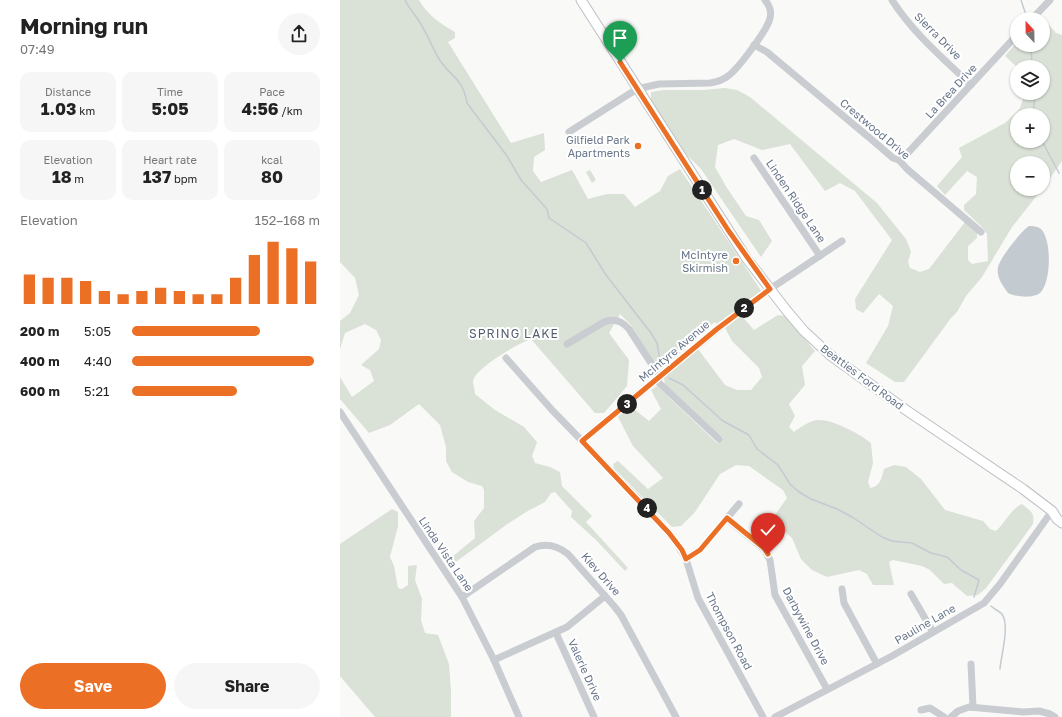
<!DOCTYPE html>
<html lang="en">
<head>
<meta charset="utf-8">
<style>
  :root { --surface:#fff; --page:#f6f6f6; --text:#222; --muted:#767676; --accent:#eb6f25 }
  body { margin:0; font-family:"Golos Text",sans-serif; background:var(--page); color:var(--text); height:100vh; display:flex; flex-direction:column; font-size:15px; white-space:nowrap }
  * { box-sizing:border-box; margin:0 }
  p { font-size:13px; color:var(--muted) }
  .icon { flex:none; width:22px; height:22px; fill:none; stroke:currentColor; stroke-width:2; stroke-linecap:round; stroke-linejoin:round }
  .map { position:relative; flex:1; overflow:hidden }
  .details { display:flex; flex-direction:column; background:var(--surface); width:340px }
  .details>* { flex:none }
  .needle { width:26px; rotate:338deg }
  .buttons { position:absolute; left:670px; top:12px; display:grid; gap:8px }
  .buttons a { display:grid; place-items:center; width:40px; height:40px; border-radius:50%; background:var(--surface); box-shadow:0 1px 3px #0004; font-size:20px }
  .pin { position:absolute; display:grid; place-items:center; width:34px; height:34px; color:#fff; margin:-41px -17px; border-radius:50% 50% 50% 0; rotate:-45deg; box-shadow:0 0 4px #0007 }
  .pin .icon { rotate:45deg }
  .km { position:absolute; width:20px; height:20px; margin:-10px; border-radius:50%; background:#222; color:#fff; font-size:11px; line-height:20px; text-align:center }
  .round { display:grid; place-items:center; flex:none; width:42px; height:42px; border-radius:21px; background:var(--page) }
  .summary { display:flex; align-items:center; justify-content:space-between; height:68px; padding:0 20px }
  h1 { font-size:22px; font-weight:700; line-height:30px }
  .stats { display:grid; grid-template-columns:repeat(3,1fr); gap:6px; height:68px; padding:4px 20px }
  .stats div { display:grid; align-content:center; border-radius:10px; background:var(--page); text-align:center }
  .stats b { font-size:17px; font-weight:700 }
  .stats small { font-size:11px; font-weight:400 }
  .stats p { font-size:11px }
  .chart { height:112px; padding:8px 20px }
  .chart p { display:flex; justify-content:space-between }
  .chart svg { width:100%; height:72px; margin-top:4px; stroke:var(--accent); stroke-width:6 }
  .cta { display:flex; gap:8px; margin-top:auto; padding:8px 20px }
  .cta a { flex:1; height:46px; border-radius:24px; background:var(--accent); color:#fff; font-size:16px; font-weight:700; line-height:46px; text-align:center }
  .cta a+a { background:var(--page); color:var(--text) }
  ul { padding:0 20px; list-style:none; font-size:13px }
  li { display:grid; grid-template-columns:64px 48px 1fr; align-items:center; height:30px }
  li i { height:10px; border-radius:5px; background:var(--accent) }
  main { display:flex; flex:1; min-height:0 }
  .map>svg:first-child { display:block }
  .green { fill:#dae1d7; fill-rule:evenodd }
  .water { fill:#c3cbd1 }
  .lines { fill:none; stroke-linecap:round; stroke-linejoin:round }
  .stream { stroke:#c3cbd1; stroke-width:1.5 }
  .major-casing { stroke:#bcbfc4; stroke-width:11 }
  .minor { stroke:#c9ccd0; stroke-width:7 }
  .major { stroke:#fff; stroke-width:9 }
  .route-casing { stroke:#fff; stroke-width:8 }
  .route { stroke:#eb6f25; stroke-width:5 }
  .poi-dot { fill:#eb6f25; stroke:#fff; stroke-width:1.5 }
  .labels { text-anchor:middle; stroke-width:4; stroke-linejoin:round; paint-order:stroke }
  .street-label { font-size:11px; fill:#677589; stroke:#fff }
  .poi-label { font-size:11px; fill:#677589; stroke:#fff; text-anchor:end }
  .neighbourhood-label { font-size:12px; letter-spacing:1px; fill:#555f6e; stroke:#fff }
</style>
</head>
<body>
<main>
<section class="details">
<div class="summary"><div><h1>Morning run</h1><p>07:49</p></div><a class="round"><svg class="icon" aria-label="share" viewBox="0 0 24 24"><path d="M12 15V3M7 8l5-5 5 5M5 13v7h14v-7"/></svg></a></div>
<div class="stats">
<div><p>Distance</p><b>1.03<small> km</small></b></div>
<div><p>Time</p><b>5:05</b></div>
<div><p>Pace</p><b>4:56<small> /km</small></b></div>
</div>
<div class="stats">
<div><p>Elevation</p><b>18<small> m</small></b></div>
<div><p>Heart rate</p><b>137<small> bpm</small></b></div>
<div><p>kcal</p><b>80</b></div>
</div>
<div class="chart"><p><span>Elevation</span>152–168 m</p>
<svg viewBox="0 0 160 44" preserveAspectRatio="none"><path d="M5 44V26M15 44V28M25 44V28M35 44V30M45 44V36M55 44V38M65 44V36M75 44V34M85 44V36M95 44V38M105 44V38M115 44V28M125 44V14M135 44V6M145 44V10M155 44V18"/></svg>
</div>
<ul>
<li><b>200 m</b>5:05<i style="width:68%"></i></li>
<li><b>400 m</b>4:40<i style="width:97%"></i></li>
<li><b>600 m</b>5:21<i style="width:56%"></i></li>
</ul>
<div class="cta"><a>Save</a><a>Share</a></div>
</section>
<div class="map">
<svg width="722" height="717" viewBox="0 0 722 717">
  <rect width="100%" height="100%" fill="#f9f9f7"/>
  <g class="green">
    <path d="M0,0h79c8,15 22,24 36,32v6l-7,4 63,101 33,-10 1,17 -11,7 -1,14 8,11 31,-12 16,29 19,-5h17l11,13 25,-16 8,-15 12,-7 82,123 -44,33 -3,-3 -8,6 -14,14 -34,29 -28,-46 -11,-11 -11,19 20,27 -2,26 -23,27h-9l-64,-74c-12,4 -56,29 -58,42 0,4 2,9 2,13l20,16 29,17 13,15 -5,14 3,7 15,4 10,5 2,14 30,30 -6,6 42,46 -3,3 -29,-31 -25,-23 1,-6 -17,-19 -4,1 -6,9 -19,10 -20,13 -57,42 -3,-5 29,-24 -1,-17 10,-13v-18l-2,-4 -14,-4 -16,-10 -6,-11v-14l-6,-22 -21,-21 -29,21 -21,8 -29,-34v-22l12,20 22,-16 -4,-11 -9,-5 18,-16 2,-9 -5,-10 -11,-6 -20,9 -5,16v-28l10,-8 9,-18 -4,-17 -15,-16z"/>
    <path d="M703,18l13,15 6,2v126l-19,27v-25h-26v26h25l-30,38 -30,50 -16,19 -9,16 -6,6 -47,64h-9l-29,-19 22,-37 5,-20 -14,-12 -16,19 -7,-4 -1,-10 37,-59 -37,-49 -15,-8 -15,8 -35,-47 -28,6 -28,-11 -16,6 -3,22 12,21 19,28 13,4 13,21 -11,16 -60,-88 -15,-15 -35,-54v-8l13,-2h40l21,-2 12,2 13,7 127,106 29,36 5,13 -3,10 2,6 10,4 9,-3 36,-47 12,11v5l-9,8v14l4,4 16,-3 -1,-27 -5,-7 -18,-17v-5l12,-11 1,-17 -10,-6 -22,24 -8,-9 25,-29 -3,-9 46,-25 15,-15 5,-15h18v-26h-26l-12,-11 12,-14v3h26v-26h-5zM677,115h26v26h-26z"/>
    <polygon points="250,170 256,180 252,183 246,172"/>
    <path d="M401,315l13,15 24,-15 7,1 30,35 -13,15 3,19 -16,19 6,12 -6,11 5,5c7,-5 16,-12 25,-12 15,0 41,14 52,23l2,20 -5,19 2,6c10,-1 12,-11 14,-19l10,-4 12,2 15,12 24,31 38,11 7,8 6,2c9,-8 16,-23 26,-27 8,7 13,8 11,20l-47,64 -8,7 -11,1 -15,-13 -8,1 -14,-14 -8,-4 -29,-6 -4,2 5,23h-21l-6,-11 -8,-4 -32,7 -15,-7 -11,-11 -9,-21 -15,-13 -2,-10 12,-17 -4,-8 -34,-24 -13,-1 -16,9 -25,38 -14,14 -9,1 -58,-59 -1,-4 5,-3 30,28 15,-11 -30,-32 -15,-29 12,-11 19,15 12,-12 -10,-19 6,-4 60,57 6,-5 -58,-54 -1,-6 11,-11 23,-18 27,36 12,5h14l11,-13 -3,-9 -27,-27 -7,-13z"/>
    <polygon points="52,509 58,512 58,526 50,557 54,566 58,588 62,589 68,585 68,566 77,565 75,580 82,599 81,620 85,633 98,635 109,664 111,691 111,717 35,717 0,676 0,544"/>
  </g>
  <path class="water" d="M689,226c4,0 8,0 12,3 11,11 10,52 0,63 -7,7 -25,5 -33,1 -5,-7 -12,-16 -10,-26 2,-9 23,-36 31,-41z"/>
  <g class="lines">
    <g class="stream">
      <path d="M65,0c4,8 9,14 14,21 8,12 13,26 20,38 12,19 23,17 28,44l40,53 14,24 26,29 2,9 37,25 20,32 45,58 6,10 4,24"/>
      <polyline points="681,0 686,15"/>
      <polyline points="691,45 692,67"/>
      <polyline points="693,115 695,93"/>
      <polyline points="702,141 719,173"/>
      <polyline points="329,378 343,385 383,421 409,435 417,449 438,465 450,484 459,492 471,499 497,509 512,517 542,537 552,541 572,543 591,553 607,557 621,570 639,580 634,597"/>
      <path d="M651,606c3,3 8,5 11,8 8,12 -1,41 -2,55"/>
    </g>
    <g class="major-casing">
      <polyline id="major" points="241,0 407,259 447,311 464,331 490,355 566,410 683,489 712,511 717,519 722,523"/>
    </g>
    <g class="minor">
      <path d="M552,0c21,33 51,58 79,85"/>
      <polyline points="692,19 710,0"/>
      <polyline points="414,45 427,52 538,145 553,158 559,160 567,169 641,232"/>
      <path d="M229,132l68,-43 22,-5 51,-1c7,-1 13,-3 18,-7 10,-7 40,-47 42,-58 2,-7 -1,-13 -5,-18"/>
      <polyline points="414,158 480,256"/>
      <polyline points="559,160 564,157 677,35"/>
      <path d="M227,344l37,-22c10,-4 18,-1 25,7l31,48"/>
      <polyline points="166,358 212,410 309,510 335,541 346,559 358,598 423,717"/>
      <polyline points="316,380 379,439"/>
      <polyline points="0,412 122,597 154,660 179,717"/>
      <polyline points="242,441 395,315 430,289 502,241"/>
      <polyline points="387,519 424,549 430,560 435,595 487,689"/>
      <polyline points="346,559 360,550 399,504"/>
      <polyline points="502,589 504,603 537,664"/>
      <polyline points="571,594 593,632"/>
      <path d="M122,597l73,-50c12,-4 23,-1 33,7l46,52 7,9 55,102"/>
      <polyline points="216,633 254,717"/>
      <polyline points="154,660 227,627 265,596"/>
      <polyline points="631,664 633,707"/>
      <polyline points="581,710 590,708 604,717"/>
      <polyline points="435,717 552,656 644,603 660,584 712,511"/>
      <polyline points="611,717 618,711 629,707 683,712 699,711 710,714 715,717"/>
    </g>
    <use href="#major" class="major"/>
  </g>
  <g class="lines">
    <g class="route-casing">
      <polyline id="route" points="280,62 388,230 430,289 377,329 242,441 329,533 342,550 346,559 360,550 387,518 424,548 428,554"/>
    </g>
    <use href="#route" class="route"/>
  </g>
  <g class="poi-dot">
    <circle cx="298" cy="146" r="4"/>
    <circle cx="396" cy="261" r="4"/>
  </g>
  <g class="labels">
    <g class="street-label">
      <text transform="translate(598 36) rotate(45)" y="4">Sierra Drive</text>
      <text transform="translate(611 91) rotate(-47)" y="4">La Brea Drive</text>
      <text transform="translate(535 129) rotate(40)" y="4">Crestwood Drive</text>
      <text transform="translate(456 201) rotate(56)" y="4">Linden Ridge Lane</text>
      <text transform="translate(334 351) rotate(-40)" y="4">McIntyre Avenue</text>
      <text transform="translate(522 377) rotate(37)" y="4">Beatties Ford Road</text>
      <text transform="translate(106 554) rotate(56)" y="4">Linda Vista Lane</text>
      <text transform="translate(261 574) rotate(49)" y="4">Kiev Drive</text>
      <text transform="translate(585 624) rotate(-30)" y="4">Pauline Lane</text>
      <text transform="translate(466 626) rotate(62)" y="4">Darbywine Drive</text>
      <text transform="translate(389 631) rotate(62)" y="4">Thompson Road</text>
      <text transform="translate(245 670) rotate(66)" y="4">Valerie Drive</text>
    </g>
    <g class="poi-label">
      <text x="290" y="144">Gilfield Park<tspan x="290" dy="13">Apartments</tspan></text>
      <text x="388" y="259">McIntyre<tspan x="388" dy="13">Skirmish</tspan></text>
    </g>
    <g class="neighbourhood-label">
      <text x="174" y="338">SPRING LAKE</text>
    </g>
  </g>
</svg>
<div class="buttons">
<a><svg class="needle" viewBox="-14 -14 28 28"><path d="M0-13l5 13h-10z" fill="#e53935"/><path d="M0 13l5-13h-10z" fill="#767676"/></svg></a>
<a><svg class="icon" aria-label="layers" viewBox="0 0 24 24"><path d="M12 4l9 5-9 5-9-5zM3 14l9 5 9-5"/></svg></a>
<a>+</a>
<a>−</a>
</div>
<div class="pin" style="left:280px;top:62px;background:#1e9e55"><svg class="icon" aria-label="arrive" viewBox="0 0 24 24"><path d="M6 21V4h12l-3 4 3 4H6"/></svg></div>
<div class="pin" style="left:428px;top:554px;background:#d93025"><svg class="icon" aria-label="check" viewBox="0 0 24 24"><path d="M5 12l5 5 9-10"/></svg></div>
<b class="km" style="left:362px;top:190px">1</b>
<b class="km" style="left:404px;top:308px">2</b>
<b class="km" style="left:287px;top:404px">3</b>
<b class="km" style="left:307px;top:508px">4</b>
</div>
</main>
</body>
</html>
